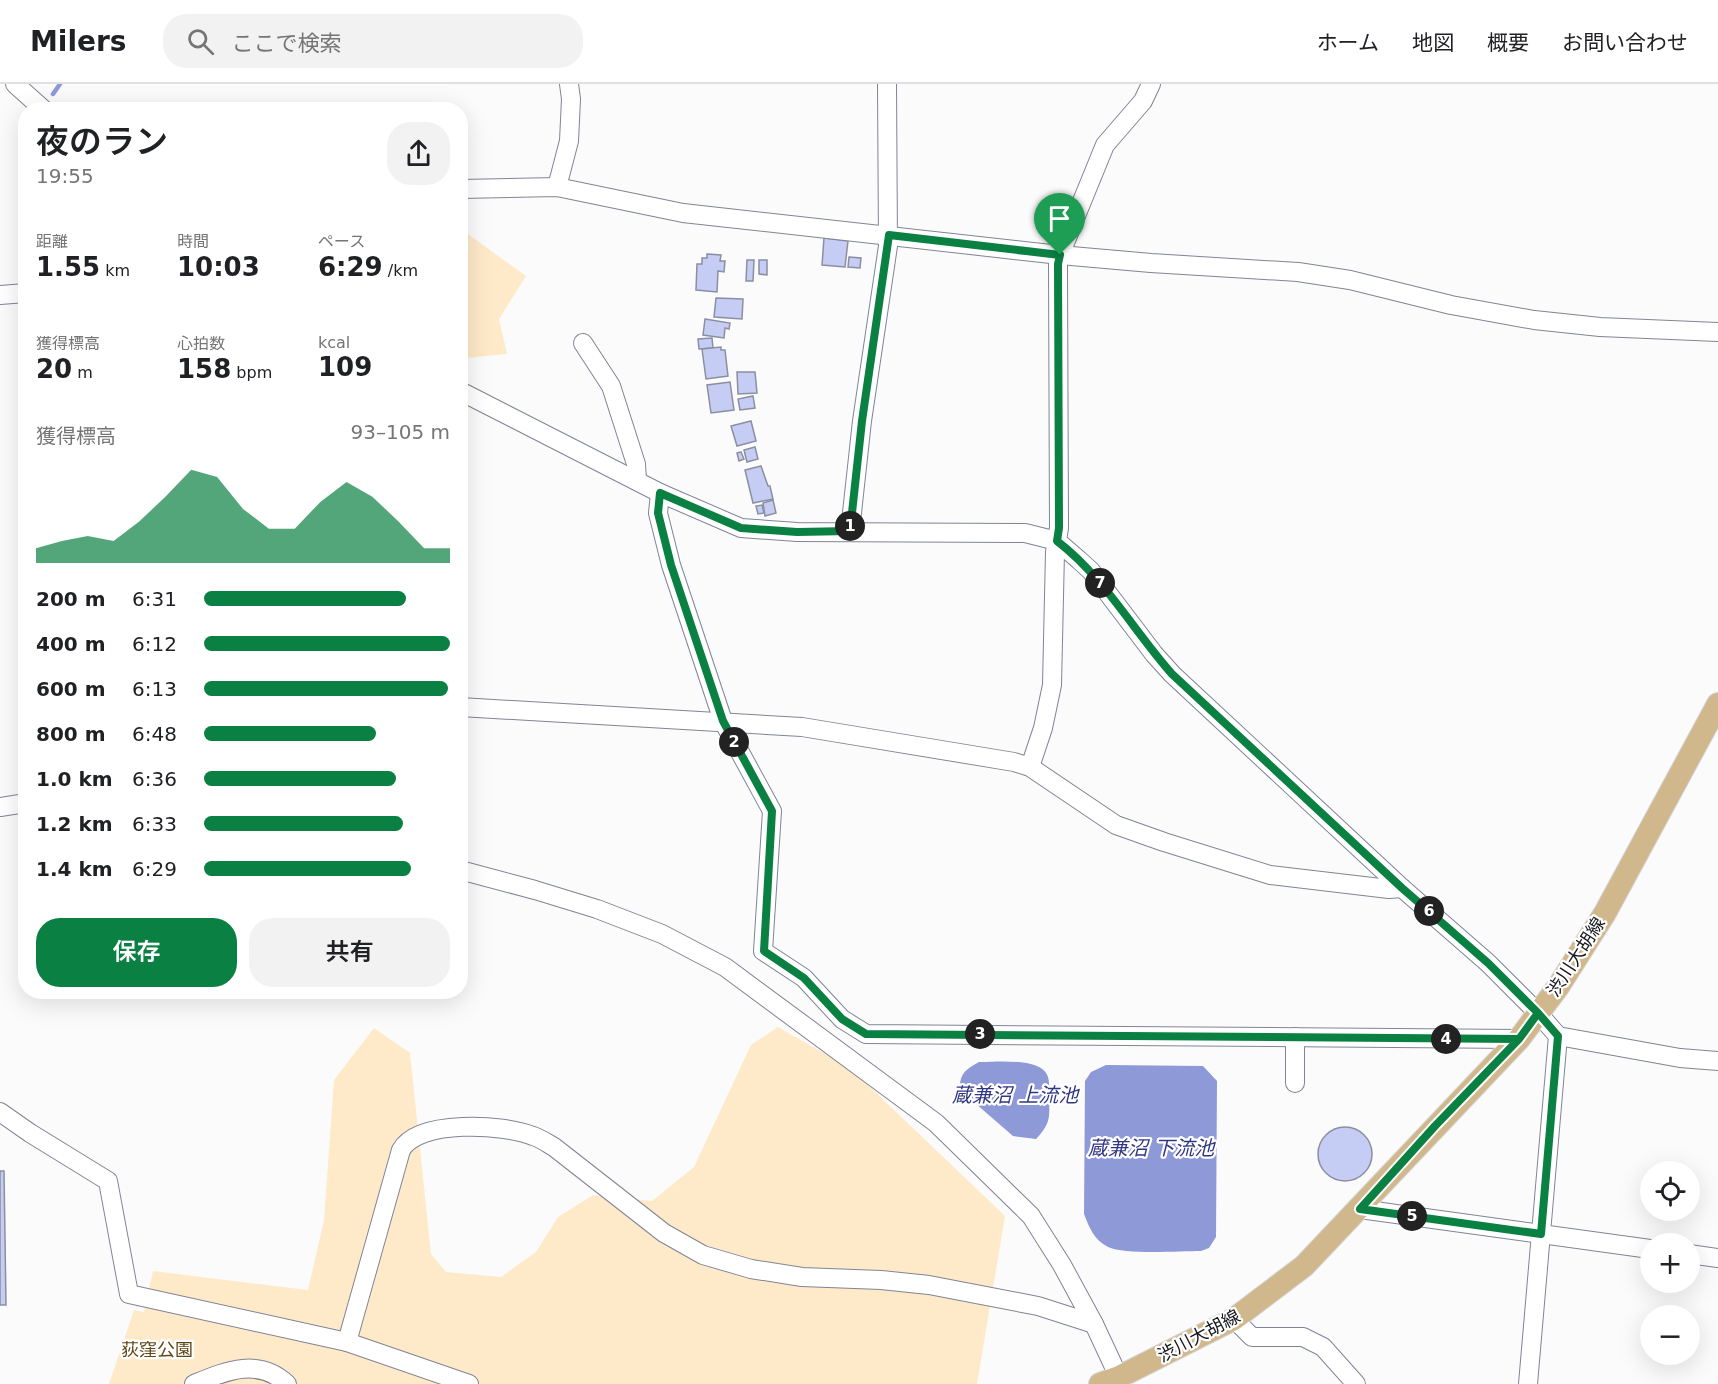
<!DOCTYPE html>
<html lang="ja">
<head>
<meta charset="utf-8">
<style>
  :root { --surface:#fff; --page:#f2f2f2; --text:#202124; --muted:#757577; --line:#e0e0e0; --accent:#0b8043 }
  body { margin:0; font-family:"DejaVu Sans","Noto Sans JP",sans-serif; background:var(--page); color:var(--text); height:100vh; display:flex; flex-direction:column; font-size:22px; white-space:nowrap }
  * { box-sizing:border-box; margin:0 }
  p { font-size:20px; color:var(--muted) }
  .icon { flex:none; width:33px; height:33px; fill:none; stroke:currentColor; stroke-width:2; stroke-linecap:round; stroke-linejoin:round }
  .map { position:relative; flex:1; overflow:hidden }
  .drawer { position:absolute; left:18px; top:18px; width:450px; height:897px; display:flex; flex-direction:column; background:var(--surface); border-radius:24px; box-shadow:0 6px 24px #0002 }
  .drawer>* { flex:none }
  .tools { position:absolute; left:1640px; top:1077px; display:grid; gap:12px }
  .tools a { display:grid; place-items:center; width:60px; height:60px; border-radius:50%; background:var(--surface); box-shadow:0 6px 24px #0002; font-size:30px }
  .pin { position:absolute; display:grid; place-items:center; width:51px; height:51px; color:#fff; margin:-62px -26px; border-radius:50% 50% 50% 0; rotate:-45deg; box-shadow:0 0 6px #0007 }
  .pin .icon { rotate:45deg }
  .km { position:absolute; width:30px; height:30px; margin:-15px; border-radius:50%; background:#222; color:#fff; font-size:16px; line-height:30px; text-align:center }
  .round { display:grid; place-items:center; flex:none; width:63px; height:63px; border-radius:24px; background:var(--page) }
  .head { display:flex; align-items:center; justify-content:space-between; height:102px; padding:0 18px }
  h1 { font-size:33px; font-weight:600; line-height:45px }
  .figures { display:grid; grid-template-columns:repeat(3,1fr); gap:9px; height:102px; padding:6px 18px }
  .figures div { display:grid; align-content:center }
  .figures b { font-size:26px; font-weight:600 }
  .figures small { font-size:16px; font-weight:400 }
  .figures p { font-size:16px }
  .chart { height:168px; padding:12px 18px }
  .chart p { display:flex; justify-content:space-between }
  .chart svg { width:100%; height:108px; margin-top:6px; fill:var(--accent); opacity:.7 }
  .button { display:flex; gap:12px; margin-top:auto; padding:12px 18px }
  .button a { flex:1; height:69px; border-radius:24px; background:var(--accent); color:#fff; font-size:24px; font-weight:600; line-height:69px; text-align:center }
  .button a+a { background:var(--page); color:var(--text) }
  ul { padding:0 18px; list-style:none; font-size:20px }
  li { display:grid; grid-template-columns:96px 72px 1fr; align-items:center; height:45px }
  li i { height:15px; border-radius:8px; background:var(--accent) }
  header { display:flex; align-items:center; gap:36px; box-sizing:border-box; height:84px; padding:0 30px; background:var(--surface); border-bottom:2px solid var(--line) }
  header strong { font-size:28px }
  nav { display:flex; gap:33px; margin-inline-start:auto; font-size:21px }
  .search { width:420px; height:54px; background:var(--page); display:flex; align-items:center; gap:15px; box-sizing:border-box; padding:0 21px; border-radius:24px; color:var(--muted); font-size:22px }
  .map>svg:first-child { display:block }
  .green { fill:#feeac9 }
  .water { fill:#8e99d7 }
  .lines { fill:none; stroke-linecap:round; stroke-linejoin:round }
  .stream { stroke:#8e99d7; stroke-width:4.5 }
  .building { fill:#c5cdf4; stroke:#8b8fa1; stroke-width:1.5 }
  .minor-casing { stroke:#808495; stroke-width:20 }
  .major-casing { stroke:#d5d5d6; stroke-width:24 }
  .minor { stroke:#fff; stroke-width:18 }
  .major { stroke:#d0b88c; stroke-width:22 }
  .route-casing { stroke:#fff; stroke-width:12 }
  .route { stroke:#0b8043; stroke-width:8 }
  .labels { text-anchor:middle; stroke-width:4.5; stroke-linejoin:round; paint-order:stroke }
  .street-label { font-size:18px; fill:#16171d; stroke:#fff }
  .park-label { font-size:18px; fill:#604715; stroke:#fff }
  .water-label { font-size:20px; font-style:italic; fill:#323781; stroke:#fff }
</style>
</head>
<body>
<header>
<strong>Milers</strong>
<div class="search"><svg class="icon" aria-label="search" viewBox="0 0 24 24"><circle cx="10" cy="10" r="6"/><path d="M15 15l6 6"/></svg>ここで検索</div>
<nav><a>ホーム</a><a>地図</a><a>概要</a><a>お問い合わせ</a></nav>
</header>
<div class="map">
<svg width="1718" height="1300" viewBox="0 0 1718 1300">
  <rect width="100%" height="100%" fill="#fbfbfb"/>
  <g class="green">
    <polygon points="461,145 526,192 499,235 507,270 466,274 461,280"/>
    <polygon points="778,943 850,984 1005,1132 977,1300 109,1300 134,1226 144,1228 153,1187 308,1206 324,1136 334,996 374,944 410,969 431,1170 446,1188 501,1193 536,1168 558,1133 593,1111 652,1117 694,1083 751,961"/>
  </g>
  <g class="water">
    <path d="M979,978c17,0 63,-5 69,15 2,7 1,17 1,24 1,19 0,24 -13,38l-23,-3 -53,-46c-1,-16 6,-21 19,-28z"/>
    <path d="M1106,981l97,1 14,15 -1,156 -7,11 -8,3c-22,0 -76,4 -93,-4 -14,-7 -19,-20 -24,-33l1,-133 6,-9z"/>
  </g>
  <g class="lines">
    <polyline class="stream" points="53,10 60,0"/>
  </g>
  <g class="building">
    <polygon points="824,154 848,157 845,183 822,181"/>
    <polygon points="707,170 721,171 720,177 725,177 724,188 718,187 717,208 696,206 697,180 702,180 702,174 707,174"/>
    <polygon points="849,173 861,174 860,184 848,183"/>
    <polygon points="747,176 754,176 753,197 746,197"/>
    <polygon points="759,176 767,176 767,191 759,190"/>
    <polygon points="716,214 743,215 742,235 714,233"/>
    <polygon points="705,235 730,239 729,245 725,244 724,254 703,251"/>
    <polygon points="712,254 713,264 699,265 698,255"/>
    <polygon points="721,263 721,266 725,266 728,292 706,295 702,265"/>
    <polygon points="737,288 755,288 757,309 738,310"/>
    <polygon points="730,298 734,326 711,329 707,301"/>
    <polygon points="753,312 755,324 740,326 738,315"/>
    <polygon points="751,337 756,357 737,362 731,342"/>
    <polygon points="755,363 758,375 747,378 744,366"/>
    <polygon points="741,368 744,375 739,377 737,369"/>
    <polygon points="761,382 768,402 770,402 773,415 753,419 745,386"/>
    <polygon points="773,416 776,429 765,432 763,419"/>
    <polygon points="762,421 764,429 758,430 756,422"/>
    <circle cx="1345" cy="1070" r="27"/>
    <polygon points="0,1087 4,1087 6,1221 0,1221"/>
  </g>
  <g class="lines">
    <g class="minor-casing">
      <g id="minor">
        <polyline points="15,0 44,26"/>
        <polyline points="557,103 569,57 571,15 569,0"/>
        <polyline points="460,105 557,103 683,129 1060,171 1151,179 1298,188 1350,196 1451,221 1534,236 1600,243 1718,248"/>
        <polyline points="0,211 26,209"/>
        <polyline points="583,259 611,302 636,380 637,397"/>
        <polyline points="460,307 660,409 741,444 797,448 1025,449 1057,457 1079,476 1091,487 1154,570 1172,590 1402,804 1488,879 1538,929 1558,952 1680,974 1718,977"/>
        <polyline points="660,409 658,429 671,481 723,637 772,727 763,867 804,894 842,935 866,950 1519,955"/>
        <polyline points="850,447 862,337 888,162 887,0"/>
        <polyline points="460,623 802,643 1014,678 1030,683 1116,741 1164,758 1270,791 1389,805 1402,804"/>
        <polyline points="1030,683 1043,644 1052,601 1055,468 1059,444 1058,180 1060,171 1105,61 1143,17 1151,0"/>
        <polyline points="0,723 26,719"/>
        <polyline points="460,786 535,806 597,825 662,850 725,883 936,1039 1031,1132 1062,1181 1094,1240 1122,1300"/>
        <polyline points="1295,953 1295,999"/>
        <polyline points="0,1028 30,1049 108,1097 129,1210 347,1258 469,1300"/>
        <polyline points="1360,1125 1650,1165"/>
        <polyline points="1689,1170 1718,1174"/>
        <polyline points="1234,1235 1252,1253 1303,1253 1323,1263 1356,1300"/>
        <path d="M347,1258l54,-192c17,-31 103,-26 132,-14 7,2 14,7 21,11l110,86 39,22 48,14 51,8 79,3 48,5 109,21 56,18"/>
        <path d="M194,1300c32,-13 64,-27 93,0"/>
        <polyline points="1528,1300 1558,952"/>
      </g>
    </g>
    <g class="major-casing">
      <polyline id="major" points="1100,1300 1119,1293 1234,1235 1304,1182 1519,955 1558,903 1605,829 1718,620"/>
    </g>
    <use href="#minor" class="minor"/>
    <use href="#major" class="major"/>
  </g>
  <g class="lines">
    <g class="route-casing">
      <path id="route" d="M1060,171l-171,-20 -27,186 -12,110 -53,1 -56,-4 -81,-35 -2,20 13,52 52,156 49,90 -8,140 40,27 38,41 24,15 653,5 19,-26 20,23 -17,198 -181,-25 75,-83 84,-87 19,-26 -50,-50 -86,-75 -230,-214c-39,-44 -68,-97 -115,-133l2,-13 -1,-264 2,-9"/>
    </g>
    <use href="#route" class="route"/>
  </g>
  <g class="labels">
    <g class="street-label">
      <text transform="translate(1576 873) rotate(-57)" y="6">渋川大胡線</text>
      <text transform="translate(1199 1252) rotate(-28)" y="6">渋川大胡線</text>
    </g>
    <g class="park-label">
      <text x="157" y="1272">荻窪公園</text>
    </g>
    <g class="water-label">
      <text x="1015" y="1018">蔵兼沼 上流池</text>
      <text x="1151" y="1071">蔵兼沼 下流池</text>
    </g>
  </g>
</svg>
<div class="tools">
<a><svg class="icon" aria-label="locate" viewBox="0 0 24 24"><circle cx="12" cy="12" r="6"/><path d="M12 2v4M12 18v4M2 12h4M18 12h4"/></svg></a>
<a>+</a>
<a>−</a>
</div>
<div class="pin" style="left:1060px;top:171px;background:#1e9e55"><svg class="icon" aria-label="arrive" viewBox="0 0 24 24"><path d="M6 21V4h12l-3 4 3 4H6"/></svg></div>
<b class="km" style="left:850px;top:442px">1</b>
<b class="km" style="left:734px;top:658px">2</b>
<b class="km" style="left:980px;top:950px">3</b>
<b class="km" style="left:1446px;top:955px">4</b>
<b class="km" style="left:1412px;top:1132px">5</b>
<b class="km" style="left:1429px;top:827px">6</b>
<b class="km" style="left:1100px;top:499px">7</b>
<section class="drawer">
<div class="head"><div><h1>夜のラン</h1><p>19:55</p></div><a class="round"><svg class="icon" aria-label="share" viewBox="0 0 24 24"><path d="M12 15V3M7 8l5-5 5 5M5 13v7h14v-7"/></svg></a></div>
<div class="figures">
<div><p>距離</p><b>1.55<small> km</small></b></div>
<div><p>時間</p><b>10:03</b></div>
<div><p>ペース</p><b>6:29<small> /km</small></b></div>
</div>
<div class="figures">
<div><p>獲得標高</p><b>20<small> m</small></b></div>
<div><p>心拍数</p><b>158<small> bpm</small></b></div>
<div><p>kcal</p><b>109</b></div>
</div>
<div class="chart"><p><span>獲得標高</span>93–105 m</p>
<svg viewBox="0 0 160 44" preserveAspectRatio="none"><path d="M0 44V38L10 35L20 33L30 35L40 27L50 17L60 6L70 9L80 22L90 30L100 30L110 19L120 11L130 17L140 27L150 38L160 38V44z"/></svg>
</div>
<ul>
<li><b>200 m</b>6:31<i style="width:82%"></i></li>
<li><b>400 m</b>6:12<i style="width:100%"></i></li>
<li><b>600 m</b>6:13<i style="width:99%"></i></li>
<li><b>800 m</b>6:48<i style="width:70%"></i></li>
<li><b>1.0 km</b>6:36<i style="width:78%"></i></li>
<li><b>1.2 km</b>6:33<i style="width:81%"></i></li>
<li><b>1.4 km</b>6:29<i style="width:84%"></i></li>
</ul>
<div class="button"><a>保存</a><a>共有</a></div>
</section>
</div>
</body>
</html>
